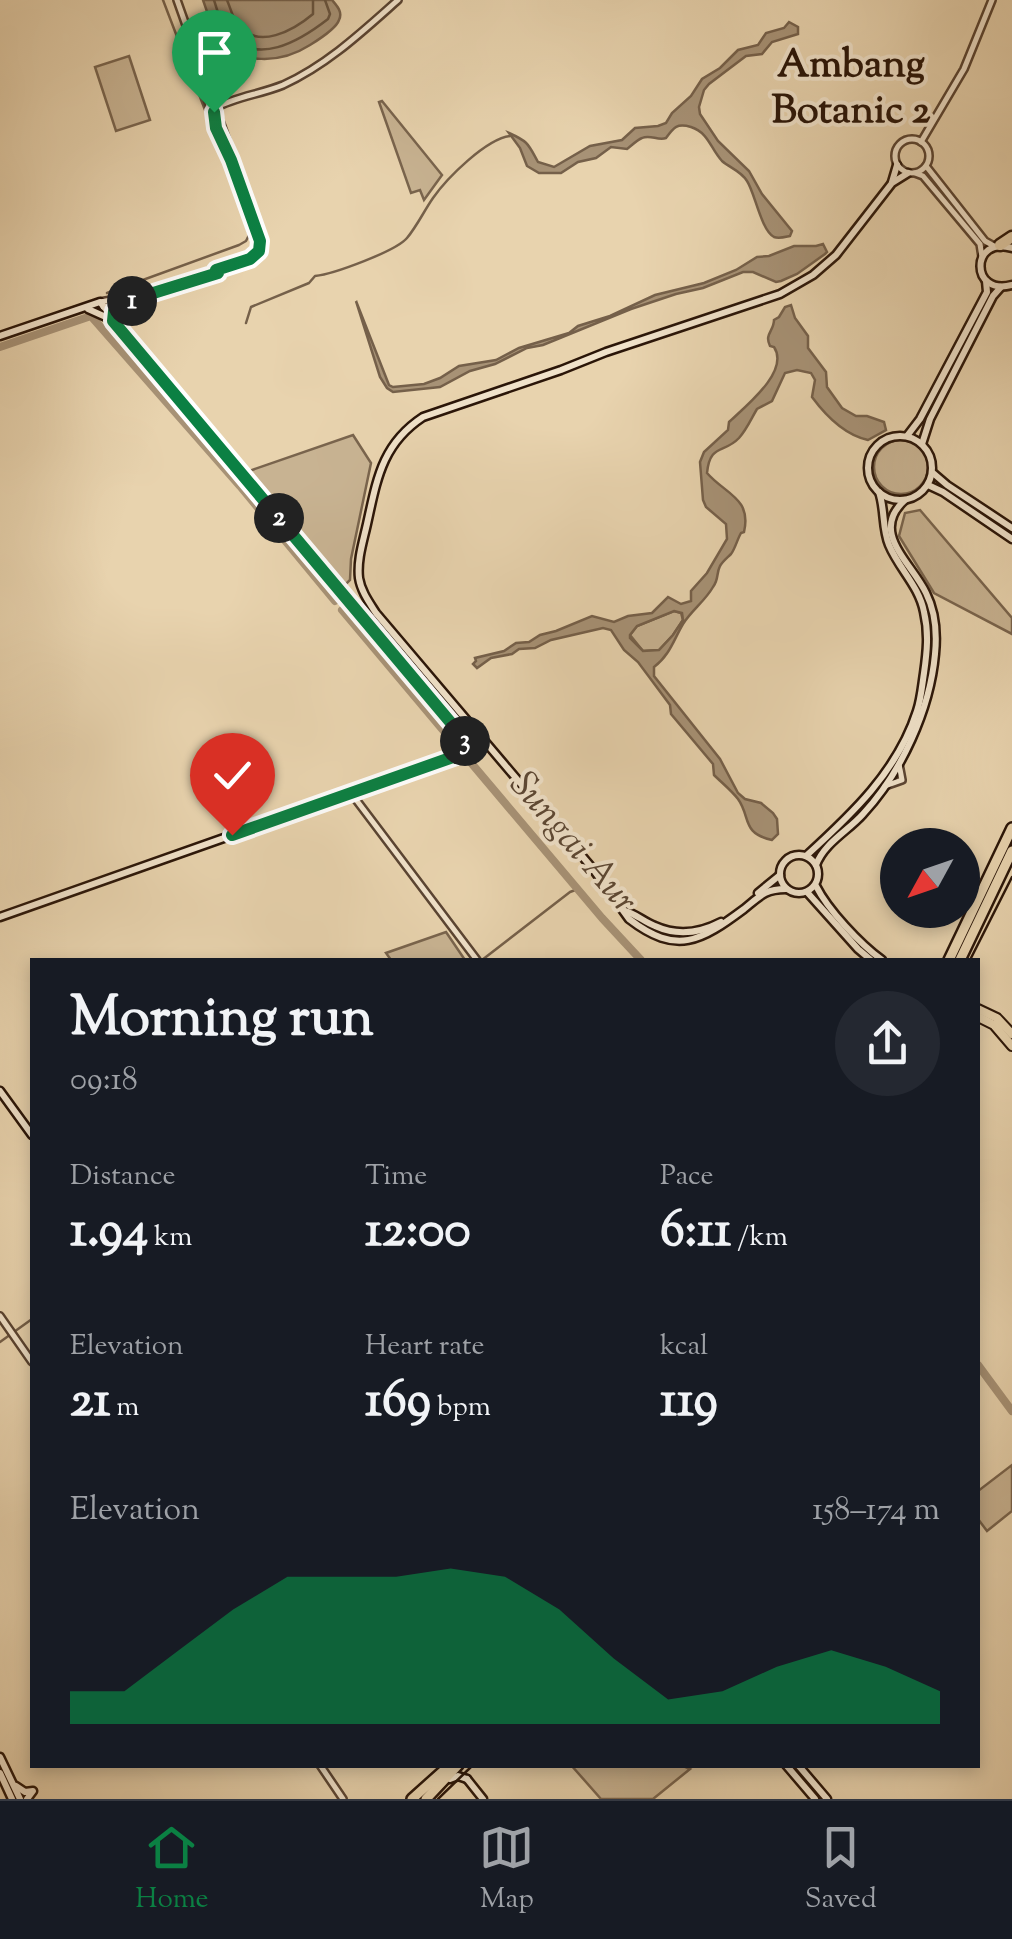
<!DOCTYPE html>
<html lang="en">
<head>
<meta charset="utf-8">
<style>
  :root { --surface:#171b24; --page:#242831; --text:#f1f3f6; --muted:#9ea1a6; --line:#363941; --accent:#0b8043 }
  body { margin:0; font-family:"Sorts Mill Goudy",serif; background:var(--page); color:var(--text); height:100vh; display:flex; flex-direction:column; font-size:38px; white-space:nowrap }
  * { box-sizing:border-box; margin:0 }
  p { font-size:32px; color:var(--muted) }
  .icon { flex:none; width:55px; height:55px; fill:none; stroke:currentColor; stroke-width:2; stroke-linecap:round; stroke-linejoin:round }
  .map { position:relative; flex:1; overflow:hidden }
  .panel { position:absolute; left:30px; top:958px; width:950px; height:810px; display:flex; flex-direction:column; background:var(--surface); border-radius:0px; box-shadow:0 5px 15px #0003 }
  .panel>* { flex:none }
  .needle { width:65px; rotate:230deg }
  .buttons { position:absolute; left:880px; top:828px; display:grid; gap:20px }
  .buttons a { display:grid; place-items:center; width:100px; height:100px; border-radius:50%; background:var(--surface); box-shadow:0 5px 15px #0003; font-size:50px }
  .pin { position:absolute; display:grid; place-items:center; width:85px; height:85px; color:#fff; margin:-102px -42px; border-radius:50% 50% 50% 0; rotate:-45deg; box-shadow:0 0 10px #0007 }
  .pin .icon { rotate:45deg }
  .km { position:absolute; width:50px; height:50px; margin:-25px; border-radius:50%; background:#222; color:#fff; font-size:28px; line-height:50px; text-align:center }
  .round { display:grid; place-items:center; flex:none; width:105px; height:105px; border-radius:52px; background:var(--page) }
  .head { display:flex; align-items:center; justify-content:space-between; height:170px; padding:0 40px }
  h1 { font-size:55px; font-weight:800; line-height:75px }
  .metrics { display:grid; grid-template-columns:repeat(3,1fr); gap:15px; height:170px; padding:10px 40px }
  .metrics div { display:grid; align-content:center }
  .metrics b { font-size:50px; font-weight:800 }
  .metrics small { font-size:28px; font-weight:400 }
  .metrics p { font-size:28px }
  .chart { height:280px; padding:20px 40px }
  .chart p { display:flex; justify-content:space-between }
  .chart svg { width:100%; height:180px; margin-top:10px; fill:var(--accent); opacity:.7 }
  .tab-bar { display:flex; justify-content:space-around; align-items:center; height:140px; border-top:2px solid var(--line); background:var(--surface); font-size:28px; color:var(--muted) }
  .tab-bar a { display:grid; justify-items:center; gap:5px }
  .tab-bar .selected { color:var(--accent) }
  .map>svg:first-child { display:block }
  .green { fill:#c8b392; stroke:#79644d; stroke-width:2.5 }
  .water { fill:#a79276; stroke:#75604a; stroke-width:2.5; fill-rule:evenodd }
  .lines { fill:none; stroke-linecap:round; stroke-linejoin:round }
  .shore { stroke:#68543f; stroke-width:2.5 }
  .stream { stroke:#75604a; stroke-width:2.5 }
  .river { stroke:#a79276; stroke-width:8 }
  .tertiary-casing { stroke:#5a4432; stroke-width:10 }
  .secondary-casing { stroke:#2a1508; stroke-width:11 }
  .primary-casing { stroke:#2a1508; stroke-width:12 }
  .trunk-casing { stroke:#2a1508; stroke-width:14 }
  .motorway-casing { stroke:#2a1508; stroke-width:15 }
  .tertiary { stroke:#f0e2ca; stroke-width:5 }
  .secondary { stroke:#f0e2ca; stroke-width:6 }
  .primary { stroke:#e8d3ae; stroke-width:8 }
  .trunk { stroke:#e8d3ae; stroke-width:9 }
  .motorway { stroke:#e8d3ae; stroke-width:10 }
  .tram { stroke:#2a1508; stroke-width:2.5 }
  .route-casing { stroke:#fff; stroke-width:20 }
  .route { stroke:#0b8043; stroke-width:12 }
  .labels { text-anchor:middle; stroke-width:8; stroke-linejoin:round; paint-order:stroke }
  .water-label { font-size:38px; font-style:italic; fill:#5c4734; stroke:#f0e2ca }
  .quarter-label { font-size:40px; font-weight:bold; fill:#2a1508; stroke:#f0e2ca }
</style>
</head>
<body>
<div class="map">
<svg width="1012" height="1799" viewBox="0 0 1012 1799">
  <rect width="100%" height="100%" fill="#e8d3ae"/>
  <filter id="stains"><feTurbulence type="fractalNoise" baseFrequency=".002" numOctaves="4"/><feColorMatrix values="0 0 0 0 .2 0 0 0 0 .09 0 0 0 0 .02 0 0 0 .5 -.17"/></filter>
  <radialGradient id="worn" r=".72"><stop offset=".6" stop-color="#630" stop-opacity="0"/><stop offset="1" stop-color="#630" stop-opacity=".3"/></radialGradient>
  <g class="green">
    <polygon points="129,56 150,120 116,131 95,67"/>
    <polygon points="382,101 442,175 424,200 420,190 411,193 379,102"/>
    <polygon points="353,435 371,463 351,559 350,580 345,585 249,471"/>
    <circle cx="901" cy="467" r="27"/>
    <polygon points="920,510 1012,618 1012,634 934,593 899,536 905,513"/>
    <polygon points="674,611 681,613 683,620 673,635 659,650 643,651 630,635 637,626"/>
    <polygon points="446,932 465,960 391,960 386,953"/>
    <polygon points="1012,1465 1012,1511 987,1531 978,1519 978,1491"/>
    <polygon points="571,1765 681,1765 690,1769 653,1799 601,1799"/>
  </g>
  <g class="water">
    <path d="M203,0h129c5,6 11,12 7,20 -3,9 -21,20 -29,25 -28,18 -71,22 -92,-9 -7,-10 -11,-25 -15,-36z"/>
    <path d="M789,22l9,5v7l-26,8 -10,12 -16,2 -37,28 -5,6 -5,17 1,7 18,27 31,30 13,23 30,37 -2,5c-5,1 -11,3 -16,1 -13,-7 -19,-44 -27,-56 -6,-10 -17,-13 -25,-20 -12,-13 -13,-28 -31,-34 -14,-4 -17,0 -25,11 -8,3 -16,-4 -24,0 -5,2 -11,8 -15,11l-16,-2 -15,11 -18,4 -17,11h-22l-12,-7 -7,-18 -11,-15c20,9 19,11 29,29l16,5 36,-21 32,-6 13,-12 23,-2 8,-3 6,-10 19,-17 11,-17 18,-11 18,-18 20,-5 8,-12 18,-5z"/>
    <polygon points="823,244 827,252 825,254 797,274 781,281 776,282 753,272 743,272 703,288 676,294 631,309 543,345 527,348 495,364 470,371 440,387 393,392 387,388 380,377 356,301 389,385 393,387 424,384 440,378 459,366 496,360 519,348 569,333 578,326 610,316 655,295 704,283 736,270 757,257 769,256 794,246 816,246"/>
    <path d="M791,305l4,13 13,18v12l18,24 1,15 15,21 14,8h11l17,6 2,8 -18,10c-23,-5 -42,-24 -56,-43l3,-17 -4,-7 -14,-3 -12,3 -13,28 -15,8c-6,10 -10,20 -18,29 -15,16 -29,5 -32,35 18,21 45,25 37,59l-3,1c-4,7 -6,16 -10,21 -4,4 -8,7 -11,12 -4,8 -1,13 -7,21 -8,14 -21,23 -30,37 -9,15 -13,31 -29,43v9l66,83 18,34 7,6 16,4 12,10 4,6 1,15 -6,6c-31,-7 -21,-23 -34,-41 -7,-9 -16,-16 -24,-24l-1,-11 -42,-50 -1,-9 -32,-43 -14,-12 -13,-20 -8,-2 -52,12 -16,8 -16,1 -7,5 -21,4 -14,10 -4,-4 3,-3 -1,-3 29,-7 12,-8 13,-1 11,-7 16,-4 36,-15 22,6 14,-6 24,-3 16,-16 13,7 10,-3v-10l16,-18 20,-34 -1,-15 -20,-17 -3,-7 -3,-38 4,-10 24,-22 1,-8c17,-16 61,-51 45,-75l-4,-1c-6,-12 4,-15 4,-26l5,-3 6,-10zM674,611l8,2 1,7 -10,15 -14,15 -16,1 -13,-13v-3l7,-9z"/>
  </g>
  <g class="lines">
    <g class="shore">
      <path d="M214,0c3,9 6,22 12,31 29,38 75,9 102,-12l2,-5 -5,-14"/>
      <path d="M227,0c3,7 6,18 10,24 21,27 57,6 76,-10v-14"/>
    </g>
    <g class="stream">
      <polyline points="107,293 239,245 246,241 249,235 231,178 163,0"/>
      <path d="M246,323l5,-16 58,-24 6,-7c19,-2 81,-25 92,-38 10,-12 17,-27 26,-40 14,-20 53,-59 77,-62"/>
      <polyline points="482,960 570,892 578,889"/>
      <polyline points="0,1342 32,1319"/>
    </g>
    <g class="river">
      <polyline points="0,347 91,316 240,486 335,601"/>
      <polyline points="342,610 458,748"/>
      <polyline points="467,758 602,918 641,960"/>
      <polyline points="978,1365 1012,1411"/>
    </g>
    <g class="tertiary-casing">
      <g id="tertiary">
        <polyline points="197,65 214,122 234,167"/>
        <path d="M215,108c20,-11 46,-14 68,-23 44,-20 79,-53 115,-85"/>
        <circle cx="912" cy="156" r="17"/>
        <polyline points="921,142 964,69 992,0"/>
        <polyline points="926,166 985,241 994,246"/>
        <polyline points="915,173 923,176 980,244 982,257"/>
        <polyline points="100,302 123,298 236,263"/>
        <polyline points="103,307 136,300 250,262 262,253 263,242 177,0"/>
        <polyline points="885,786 902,780 899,764"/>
        <polyline points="351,793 477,960"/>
        <polyline points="0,1316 32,1362"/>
        <polyline points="320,1765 343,1799"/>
      </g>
    </g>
    <g class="secondary-casing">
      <g id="secondary">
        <polyline points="892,182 897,165"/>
        <path d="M1012,248c-42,-13 -42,49 0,37"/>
        <polyline points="88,309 108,318"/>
        <polyline points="113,320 114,311 121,303"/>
        <polyline points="0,336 100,302 405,671 462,736 465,748 456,756"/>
        <circle cx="900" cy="468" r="32"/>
        <polyline points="907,436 920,419 987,292 986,281"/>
        <polyline points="922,444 930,419 993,296 1001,287"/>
        <polyline points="933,473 947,485 1012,528"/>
        <polyline points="928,485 943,492 1012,539"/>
        <polyline points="375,628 438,703"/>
        <circle cx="799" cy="874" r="19"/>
        <path d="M806,856c45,-41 92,-85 111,-145 4,-12 5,-25 7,-38 3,-21 5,-40 0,-61 -5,-26 -25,-43 -35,-67 -7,-17 -4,-36 -10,-53"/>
        <path d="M816,865c8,-22 32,-34 47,-51 38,-41 67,-104 72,-160 2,-20 0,-43 -9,-61 -15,-31 -57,-61 -21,-93"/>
        <path d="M816,886c12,24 44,58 66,74"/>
        <path d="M786,889c-21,0 -26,7 -42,20 -43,32 -67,47 -115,10l-36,-50 -217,-256c-7,-11 -15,-22 -17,-35 -2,-18 4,-36 8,-54 10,-45 15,-80 56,-107l138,-47 45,-18 174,-58 33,-19 23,-20 56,-72 16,-10"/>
        <polyline points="807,892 858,949 871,960"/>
        <polyline points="758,893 780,875"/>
        <path d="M625,911c11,3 19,11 30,15 22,10 45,7 66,-4"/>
        <polyline points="0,917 459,755"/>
        <polyline points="0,1091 32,1135"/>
        <polyline points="0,1757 20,1799"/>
        <polyline points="786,1765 815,1799"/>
        <polyline points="798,1765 827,1799"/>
        <polyline points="0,1773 12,1799"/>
        <polyline points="450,1779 458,1776 467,1779"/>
        <polyline points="467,1779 483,1799"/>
        <polyline points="16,1786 25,1792 33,1791 27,1799"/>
      </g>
    </g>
    <g class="primary-casing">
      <g id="primary">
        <polyline points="978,1009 997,1018 1012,1034"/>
        <polyline points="978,1017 994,1025 1012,1046"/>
      </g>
    </g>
    <g class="trunk-casing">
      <g id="trunk">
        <polyline points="949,960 1012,828"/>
        <polyline points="960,960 1012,851"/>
        <polyline points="412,1799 450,1765"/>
        <polyline points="426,1799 458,1765"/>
      </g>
    </g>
    <g class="motorway-casing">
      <polyline id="motorway" points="1000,245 1012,237"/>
    </g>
    <use href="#tertiary" class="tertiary"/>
    <use href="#secondary" class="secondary"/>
    <use href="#primary" class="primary"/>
    <use href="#trunk" class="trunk"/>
    <use href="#motorway" class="motorway"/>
    <g class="tram">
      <polyline points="970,960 1012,877"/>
      <polyline points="438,1799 473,1765"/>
    </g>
  </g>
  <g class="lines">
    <g class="route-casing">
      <polyline id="route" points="214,112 216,128 231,160 260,241 259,251 250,259 216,270 218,273 121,303 114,311 113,321 462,736 466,745 456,756 232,835"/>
    </g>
    <use href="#route" class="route"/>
  </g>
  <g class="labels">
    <g class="water-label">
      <text transform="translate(575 841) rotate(49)" y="13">Sungai Aur</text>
    </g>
    <g class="quarter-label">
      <text x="851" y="76">Ambang<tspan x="851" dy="46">Botanic 2</tspan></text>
    </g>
  </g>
  <rect width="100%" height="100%" filter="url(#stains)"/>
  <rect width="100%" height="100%" fill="url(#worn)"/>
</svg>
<div class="buttons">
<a><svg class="needle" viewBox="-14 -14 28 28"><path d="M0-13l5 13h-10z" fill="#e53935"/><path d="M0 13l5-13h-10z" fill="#9ea1a6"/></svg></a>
</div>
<div class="pin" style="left:214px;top:112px;background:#1e9e55"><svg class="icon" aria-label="arrive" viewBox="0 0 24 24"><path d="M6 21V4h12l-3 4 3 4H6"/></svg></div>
<div class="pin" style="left:232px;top:835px;background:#d93025"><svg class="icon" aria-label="check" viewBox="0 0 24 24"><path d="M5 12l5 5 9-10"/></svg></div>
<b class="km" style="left:132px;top:301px">1</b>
<b class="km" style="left:279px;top:518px">2</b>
<b class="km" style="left:465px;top:741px">3</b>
<section class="panel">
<div class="head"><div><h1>Morning run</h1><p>09:18</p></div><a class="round"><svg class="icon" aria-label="share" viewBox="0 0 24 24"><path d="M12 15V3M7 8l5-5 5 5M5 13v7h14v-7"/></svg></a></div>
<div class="metrics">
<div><p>Distance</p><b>1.94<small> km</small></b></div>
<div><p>Time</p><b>12:00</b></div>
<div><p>Pace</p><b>6:11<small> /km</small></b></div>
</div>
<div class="metrics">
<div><p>Elevation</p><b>21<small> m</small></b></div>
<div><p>Heart rate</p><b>169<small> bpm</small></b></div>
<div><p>kcal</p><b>119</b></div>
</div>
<div class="chart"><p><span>Elevation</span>158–174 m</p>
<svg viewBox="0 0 160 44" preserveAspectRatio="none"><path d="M0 44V36L10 36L20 26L30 16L40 8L50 8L60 8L70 6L80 8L90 16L100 28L110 38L120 36L130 30L140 26L150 30L160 36V44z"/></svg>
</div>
</section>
</div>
<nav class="tab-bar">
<a class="selected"><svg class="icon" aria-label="home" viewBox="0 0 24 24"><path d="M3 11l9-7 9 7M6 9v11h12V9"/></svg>Home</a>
<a><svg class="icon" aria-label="map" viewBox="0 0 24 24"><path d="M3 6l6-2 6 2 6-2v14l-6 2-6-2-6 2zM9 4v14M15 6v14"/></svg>Map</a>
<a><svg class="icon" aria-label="saved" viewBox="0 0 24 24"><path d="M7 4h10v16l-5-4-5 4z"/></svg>Saved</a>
</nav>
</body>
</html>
